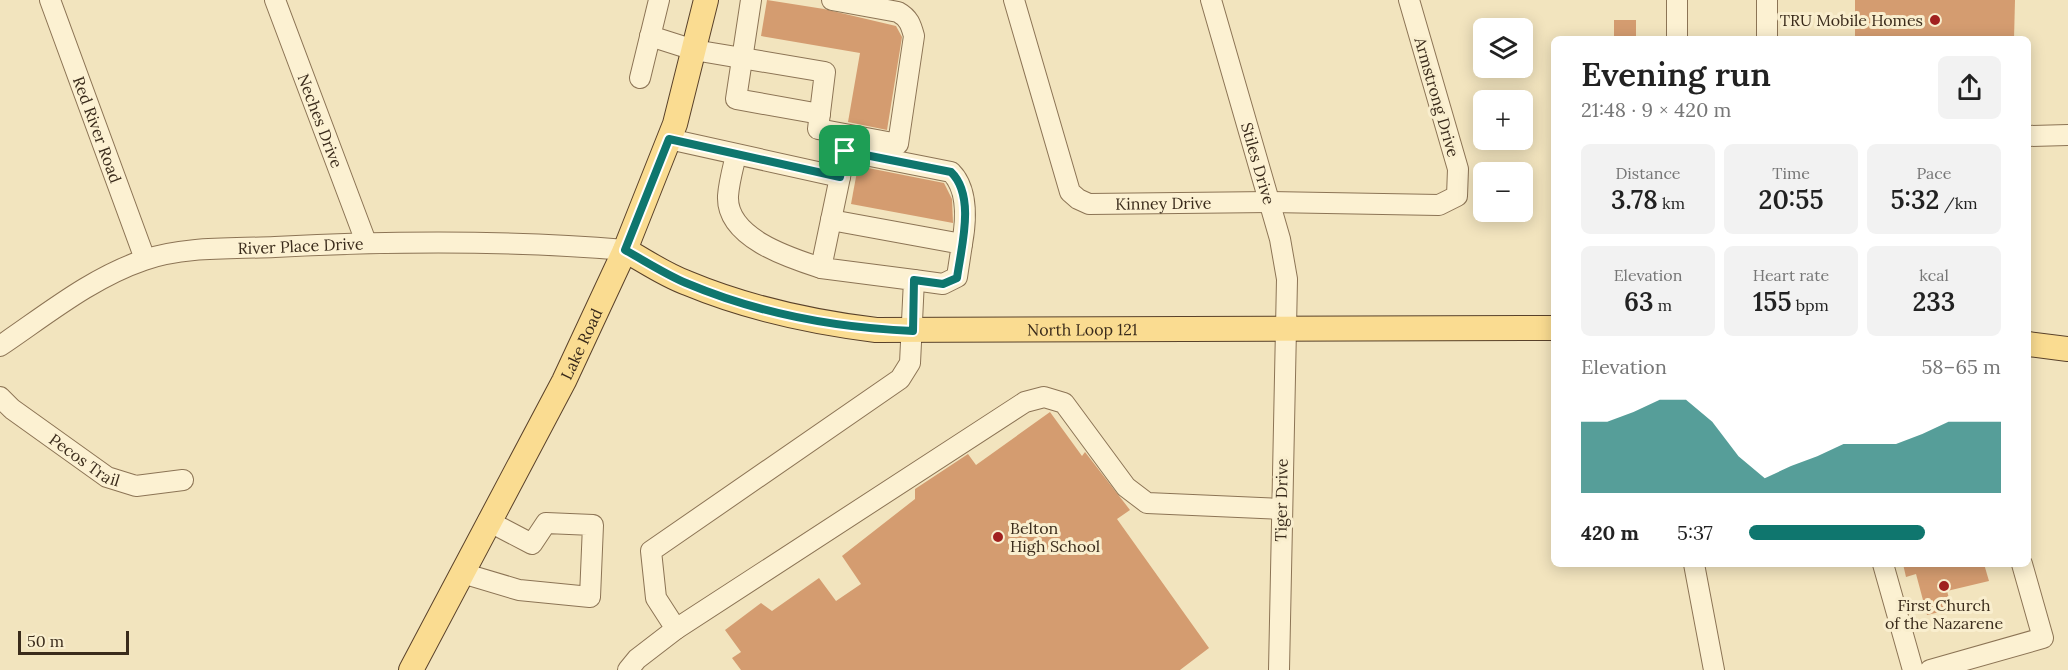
<!DOCTYPE html>
<html lang="en">
<head>
<meta charset="utf-8">
<style>
  :root { --surface:#fff; --page:#f2f2f2; --text:#222; --muted:#767676; --accent:#0f766e }
  body { margin:0; font-family:Lora,serif; background:var(--page); color:var(--text); height:100vh; display:flex; flex-direction:column; font-size:22px; white-space:nowrap }
  * { box-sizing:border-box; margin:0 }
  p { font-size:20px; color:var(--muted) }
  .icon { flex:none; width:33px; height:33px; fill:none; stroke:currentColor; stroke-width:2; stroke-linecap:round; stroke-linejoin:round }
  .map { position:relative; flex:1; overflow:hidden }
  .details { position:absolute; left:1551px; top:36px; width:480px; height:531px; display:flex; flex-direction:column; background:var(--surface); border-radius:9px; box-shadow:0 3px 15px #0003 }
  .details>* { flex:none }
  .tools { position:absolute; left:1473px; top:18px; display:grid; gap:12px }
  .tools a { display:grid; place-items:center; width:60px; height:60px; border-radius:9px; background:var(--surface); box-shadow:0 3px 15px #0003; font-size:30px }
  .scale { position:absolute; left:18px; bottom:15px; width:111px; box-sizing:border-box; padding-left:6px; border:3px solid #3a2b1b; border-top:0; font-size:16px; line-height:21px; white-space:nowrap; color:#3a2b1b; -webkit-text-stroke:4px #f9eece; paint-order:stroke }
  .pin { position:absolute; display:grid; place-items:center; width:51px; height:51px; color:#fff; margin:-26px; border-radius:12px; box-shadow:0 3px 9px #0006 }
  .round { display:grid; place-items:center; flex:none; width:63px; height:63px; border-radius:9px; background:var(--page) }
  .overview { display:flex; align-items:center; justify-content:space-between; height:102px; padding:0 30px }
  h1 { font-size:33px; font-weight:600; line-height:45px }
  .metrics { display:grid; grid-template-columns:repeat(3,1fr); gap:9px; height:102px; padding:6px 30px }
  .metrics div { display:grid; align-content:center; border-radius:9px; background:var(--page); text-align:center }
  .metrics b { font-size:26px; font-weight:600 }
  .metrics small { font-size:16px; font-weight:400 }
  .metrics p { font-size:16px }
  .chart { height:168px; padding:12px 30px }
  .chart p { display:flex; justify-content:space-between }
  .chart svg { width:100%; height:108px; margin-top:6px; fill:var(--accent); opacity:.7 }
  ul { padding:0 30px; list-style:none; font-size:20px }
  li { display:grid; grid-template-columns:96px 72px 1fr; align-items:center; height:45px }
  li i { height:15px; border-radius:8px; background:var(--accent) }
  .map>svg:first-child { display:block }
  .building { fill:#d49c70 }
  .lines { fill:none; stroke-linecap:round; stroke-linejoin:round }
  .minor-casing { stroke:#8c7455; stroke-width:22 }
  .major-casing { stroke:#59412a; stroke-width:26 }
  .minor { stroke:#fcf1d2; stroke-width:20 }
  .major { stroke:#fadc91; stroke-width:24 }
  .route-casing { stroke:#fff; stroke-width:12 }
  .route { stroke:#0f766e; stroke-width:8 }
  .poi-dot { fill:#a1211f; stroke:#f9eece; stroke-width:2 }
  .labels { text-anchor:middle; stroke-width:6; stroke-linejoin:round; paint-order:stroke }
  .poi-label { font-size:16px; fill:#3a2b1b; stroke:#f9eece; text-anchor:end }
  .street-label { font-size:16px; fill:#3a2b1b; stroke:#f9eece }
</style>
</head>
<body>
<div class="map">
<svg width="2068" height="670" viewBox="0 0 2068 670">
  <rect width="100%" height="100%" fill="#f2e4be"/>
  <g class="building">
    <polygon points="767,0 824,9 896,26 902,37 887,130 848,122 860,53 761,36"/>
    <polygon points="1855,0 2015,0 2014,39 1855,39"/>
    <rect x="1614" y="20" width="22" height="19"/>
    <polygon points="858,166 944,183 952,199 953,223 851,204"/>
    <polygon points="1050,412 1082,456 1085,452 1130,510 1117,519 1209,648 1180,670 741,670 732,658 741,652 725,630 761,603 772,611 819,578 836,601 861,584 842,556 915,499 915,489 968,454 976,465"/>
    <polygon points="1903,564 1984,564 1989,581 1947,591 1952,609 1927,615 1916,574 1906,577"/>
  </g>
  <g class="lines">
    <g class="minor-casing">
      <g id="minor">
        <path id="s1" d="M50,0l95,259"/>
        <path id="s2" d="M275,0l91,242"/>
        <polyline points="751,0 736,99 820,114"/>
        <path id="s3" d="M1014,0l56,192 8,7 11,5 181,-2 169,3 18,-9 1,-27 -49,-169"/>
        <path id="s4" d="M1211,0l69,239 7,40 -8,391"/>
        <polyline points="1677,0 1677,39"/>
        <path d="M650,36l44,14 131,22 -7,57 80,15 16,-108c-3,-11 -5,-18 -16,-24l-66,-12"/>
        <polyline points="1767,39 1767,0"/>
        <polyline points="640,78 659,0"/>
        <polyline points="2028,136 2068,135"/>
        <polyline points="669,139 840,177 821,268 914,280 910,363 900,379 651,551 656,598 676,629"/>
        <path d="M736,155c-3,13 -7,27 -8,41 -2,42 62,62 93,72"/>
        <path d="M840,177l5,-26 106,21c18,18 15,50 11,72"/>
        <polyline points="831,220 962,244 957,277 943,284 914,280"/>
        <path id="s5" d="M0,346c46,-31 91,-68 144,-86 41,-14 89,-11 131,-13 116,-6 234,-7 350,3"/>
        <path id="s6" d="M0,397l12,12 95,68 29,9 47,-6"/>
        <polyline points="1694,564 1714,670"/>
        <polyline points="1883,564 1913,670"/>
        <polyline points="462,573 519,590 590,597 593,525 546,523 532,544 488,521"/>
        <polyline points="628,670 637,659 676,629 1025,402 1044,397 1064,403 1126,487 1147,503 1281,509"/>
        <polyline points="1930,670 2043,638 2022,564"/>
      </g>
    </g>
    <g class="major-casing">
      <g id="major">
        <path id="s7" d="M625,250c20,11 40,25 62,33 60,25 124,39 189,47l678,-2"/>
        <polyline points="2028,344 2068,349"/>
        <path id="s8" d="M411,670l153,-289 61,-131 50,-126 31,-124"/>
      </g>
    </g>
    <use href="#minor" class="minor"/>
    <use href="#major" class="major"/>
  </g>
  <g class="lines">
    <g class="route-casing">
      <path id="route" d="M669,139l171,38 5,-26 106,21c25,24 10,76 6,106l-14,6 -29,-4 -1,51c-77,-3 -156,-18 -227,-48 -21,-9 -41,-22 -61,-33z"/>
    </g>
    <use href="#route" class="route"/>
  </g>
  <g class="poi-dot">
    <circle cx="1935" cy="20" r="6"/>
    <circle cx="998" cy="537" r="6"/>
    <circle cx="1944" cy="586" r="6"/>
  </g>
  <g class="labels">
    <g class="poi-label">
      <text x="1923" y="26">TRU Mobile Homes</text>
      <text x="1010" y="534" text-anchor="start">Belton<tspan x="1010" dy="18">High School</tspan></text>
      <text x="1944" y="611" text-anchor="middle">First Church<tspan x="1944" dy="18">of the Nazarene</tspan></text>
    </g>
    <g class="street-label">
      <text transform="translate(1437 97) rotate(74)" y="6">Armstrong Drive</text>
      <text dy="6" stroke="none"><textPath href="#s2" startOffset="129">Neches Drive</textPath></text>
      <text dy="6" stroke="none"><textPath href="#s1" startOffset="138">Red River Road</textPath></text>
      <text dy="6" stroke="none"><textPath href="#s4" startOffset="170">Stiles Drive</textPath></text>
      <text dy="6" stroke="none"><textPath href="#s3" startOffset="297">Kinney Drive</textPath></text>
      <text dy="6" stroke="none"><textPath href="#s5" startOffset="326">River Place Drive</textPath></text>
      <text dy="6" stroke="none"><textPath href="#s7" startOffset="472">North Loop 121</textPath></text>
      <text dy="6" stroke="none"><textPath href="#s8" startOffset="368">Lake Road</textPath></text>
      <text dy="6" stroke="none"><textPath href="#s6" startOffset="106">Pecos Trail</textPath></text>
      <text transform="translate(1281 500) rotate(-89)" y="6">Tiger Drive</text>
    </g>
  </g>
</svg>
<div class="tools">
<a><svg class="icon" aria-label="layers" viewBox="0 0 24 24"><path d="M12 4l9 5-9 5-9-5zM3 14l9 5 9-5"/></svg></a>
<a>+</a>
<a>−</a>
</div>
<div class="scale">50 m</div>
<div class="pin" style="left:845px;top:151px;background:#1e9e55"><svg class="icon" aria-label="arrive" viewBox="0 0 24 24"><path d="M6 21V4h12l-3 4 3 4H6"/></svg></div>
<section class="details">
<div class="overview"><div><h1>Evening run</h1><p>21:48 · 9 × 420 m</p></div><a class="round"><svg class="icon" aria-label="share" viewBox="0 0 24 24"><path d="M12 15V3M7 8l5-5 5 5M5 13v7h14v-7"/></svg></a></div>
<div class="metrics">
<div><p>Distance</p><b>3.78<small> km</small></b></div>
<div><p>Time</p><b>20:55</b></div>
<div><p>Pace</p><b>5:32<small> /km</small></b></div>
</div>
<div class="metrics">
<div><p>Elevation</p><b>63<small> m</small></b></div>
<div><p>Heart rate</p><b>155<small> bpm</small></b></div>
<div><p>kcal</p><b>233</b></div>
</div>
<div class="chart"><p><span>Elevation</span>58–65 m</p>
<svg viewBox="0 0 160 44" preserveAspectRatio="none"><path d="M0 44V15L10 15L20 11L30 6L40 6L50 15L60 29L70 38L80 33L90 29L100 24L110 24L120 24L130 20L140 15L150 15L160 15V44z"/></svg>
</div>
<ul>
<li><b>420 m</b>5:37<i style="width:70%"></i></li>
</ul>
</section>
</div>
</body>
</html>
